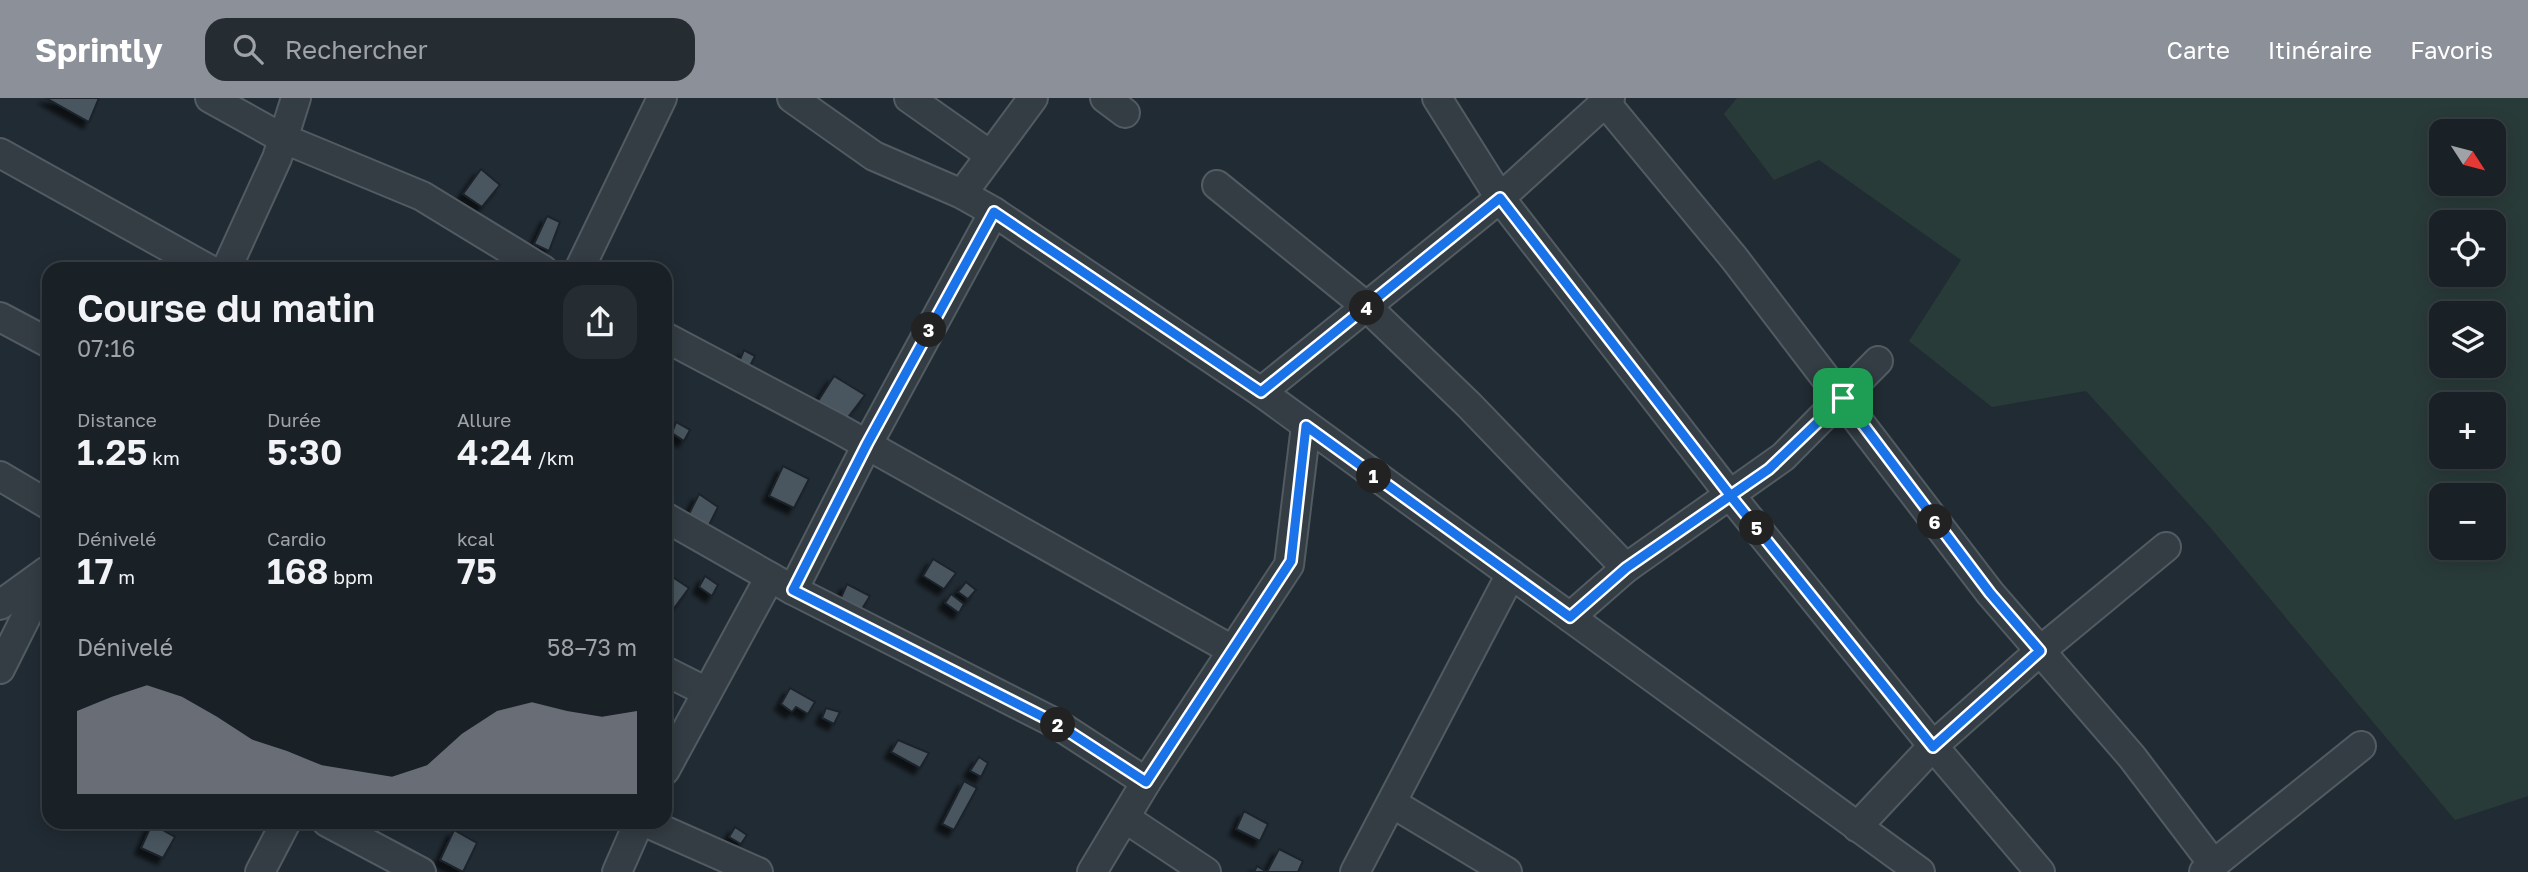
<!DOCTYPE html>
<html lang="fr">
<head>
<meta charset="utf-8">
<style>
  :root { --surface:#192026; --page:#262d32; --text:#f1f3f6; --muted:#9fa3a7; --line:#373e43; --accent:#8c9099 }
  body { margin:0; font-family:"Golos Text",sans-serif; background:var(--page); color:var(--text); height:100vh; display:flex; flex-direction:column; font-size:26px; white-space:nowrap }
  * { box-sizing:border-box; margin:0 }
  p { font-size:23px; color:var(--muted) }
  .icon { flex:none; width:38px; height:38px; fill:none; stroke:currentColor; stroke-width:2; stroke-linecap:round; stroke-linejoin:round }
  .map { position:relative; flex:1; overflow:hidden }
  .drawer { position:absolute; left:42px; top:164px; width:630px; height:567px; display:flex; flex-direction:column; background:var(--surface); border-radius:21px; box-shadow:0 4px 18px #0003,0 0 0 2px var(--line) }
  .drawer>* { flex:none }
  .needle { width:46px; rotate:126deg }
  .tools { position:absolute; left:2429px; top:21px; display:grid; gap:14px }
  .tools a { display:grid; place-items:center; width:77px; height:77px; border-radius:14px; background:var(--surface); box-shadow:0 4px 18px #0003,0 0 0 2px var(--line); font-size:35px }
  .pin { position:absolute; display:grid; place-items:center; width:60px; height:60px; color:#fff; margin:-30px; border-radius:14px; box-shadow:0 4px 10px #0006 }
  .km { position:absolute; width:35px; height:35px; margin:-18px; border-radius:50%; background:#222; color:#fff; font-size:19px; line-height:35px; text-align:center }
  .round { display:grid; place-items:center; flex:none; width:74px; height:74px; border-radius:21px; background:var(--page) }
  .summary { display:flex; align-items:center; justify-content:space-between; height:119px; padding:0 35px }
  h1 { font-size:38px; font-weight:600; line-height:52px }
  .stats { display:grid; grid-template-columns:repeat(3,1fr); gap:10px; height:119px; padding:7px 35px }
  .stats div { display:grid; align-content:center }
  .stats b { font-size:35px; font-weight:600 }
  .stats small { font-size:19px; font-weight:400 }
  .stats p { font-size:19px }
  .chart { height:196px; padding:14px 35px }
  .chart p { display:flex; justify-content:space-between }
  .chart svg { width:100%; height:126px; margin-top:7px; fill:var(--accent); opacity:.7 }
  header { display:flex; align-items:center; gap:42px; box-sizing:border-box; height:98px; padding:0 35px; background:var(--accent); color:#fff }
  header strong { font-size:33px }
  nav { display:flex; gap:38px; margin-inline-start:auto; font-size:24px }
  .search { width:490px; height:63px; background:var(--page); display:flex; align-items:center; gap:18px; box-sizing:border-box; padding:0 24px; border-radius:21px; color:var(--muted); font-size:26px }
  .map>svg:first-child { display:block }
  .green { fill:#293b39; fill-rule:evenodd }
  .building { fill:#4a565f; stroke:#1c242b; stroke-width:2; filter:url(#shadow) }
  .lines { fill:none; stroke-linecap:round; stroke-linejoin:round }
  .minor-casing { stroke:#525b62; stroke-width:32 }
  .minor { stroke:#343d44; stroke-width:28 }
  .route-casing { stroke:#fff; stroke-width:14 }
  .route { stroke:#1a73e8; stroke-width:9 }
</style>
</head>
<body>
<header>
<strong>Sprintly</strong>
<div class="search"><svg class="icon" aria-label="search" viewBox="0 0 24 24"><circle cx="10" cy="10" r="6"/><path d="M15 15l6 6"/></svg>Rechercher</div>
<nav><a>Carte</a><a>Itinéraire</a><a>Favoris</a></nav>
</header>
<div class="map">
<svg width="2528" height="774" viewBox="0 0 2528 774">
  <defs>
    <filter id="shadow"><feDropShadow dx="-6" dy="6" stdDeviation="2" flood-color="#0009"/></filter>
  </defs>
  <rect width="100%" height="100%" fill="#212b33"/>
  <path class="green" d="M1737,0h791v698l-73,24 -245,-293 -124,-136 -94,16 -83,-66 52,-81 -142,-100 -45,20 -50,-66zM2441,33h53v53h-53zM2441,124h53v53h-53zM2441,215h53v53h-53zM2441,306h53v53h-53zM2441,397h53v53h-53z"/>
  <g class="building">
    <polygon points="46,0 99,0 89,24"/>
    <polygon points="481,71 500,87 482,109 463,96"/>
    <polygon points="547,118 560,124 549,153 534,146"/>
    <polygon points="744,252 755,258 750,268 739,264"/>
    <polygon points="834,278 865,297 839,331 813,311"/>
    <polygon points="676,324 690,332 684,343 672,335"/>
    <polygon points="783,368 809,381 794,410 769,398"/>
    <polygon points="699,396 718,409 708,429 689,416"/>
    <polygon points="933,461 956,475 944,491 923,478"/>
    <polygon points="665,474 689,490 672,513 665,508"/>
    <polygon points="705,478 718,487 712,498 699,489"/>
    <polygon points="966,484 976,492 968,501 958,494"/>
    <polygon points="847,486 870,498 860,514 839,504"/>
    <polygon points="951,496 964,506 959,515 945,505"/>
    <polygon points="790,590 815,604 808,616 796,609 792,614 781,606"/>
    <polygon points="826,610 840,614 834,626 822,620"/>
    <polygon points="898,642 929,655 920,670 891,654"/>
    <polygon points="979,659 988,665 981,679 970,673"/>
    <polygon points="964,683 977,690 954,732 942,726"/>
    <polygon points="1244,713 1268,726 1260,743 1236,731"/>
    <polygon points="152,726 175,739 163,760 141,750"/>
    <polygon points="735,729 747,737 741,746 729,739"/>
    <polygon points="454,732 477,745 463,774 440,762"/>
    <polygon points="1279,751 1303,763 1298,774 1254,774 1257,768 1267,774"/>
  </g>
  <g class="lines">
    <g class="minor-casing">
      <g id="minor">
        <polyline points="210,0 282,40 422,98 543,172"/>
        <polyline points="792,0 874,58 962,96 994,114 1261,294 1920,774"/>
        <polyline points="909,0 990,57"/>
        <polyline points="1105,0 1125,15"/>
        <polyline points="1437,0 1500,100 1730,397 1933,648 2040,774"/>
        <polyline points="1605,4 1734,160 1990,495 2132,659 2214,767"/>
        <polyline points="0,55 210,172"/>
        <polyline points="1217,87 1367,209 1469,307 1626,470"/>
        <polyline points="962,96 1033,0"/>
        <polyline points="226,172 277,60 296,0"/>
        <polyline points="579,172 662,0"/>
        <polyline points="0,219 49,245"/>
        <polyline points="665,239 839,331 1232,552"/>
        <polyline points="1261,294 1500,100 1610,0"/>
        <polyline points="0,378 49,407"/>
        <polyline points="665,419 793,492 1057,626 1146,684"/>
        <polyline points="793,492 867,347 994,114"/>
        <polyline points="0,507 47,473"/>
        <polyline points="1570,519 1626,470 1783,359 1878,263"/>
        <polyline points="0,571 49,473"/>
        <polyline points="665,573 705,593"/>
        <polyline points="665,672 770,479"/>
        <polyline points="1392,705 1507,774"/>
        <polyline points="1125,720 1206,774"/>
        <polyline points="327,724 421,774"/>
        <polyline points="645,724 758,774"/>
        <polyline points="1857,729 1933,648 2040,553 2166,449"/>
        <polyline points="260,774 286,724"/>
        <polyline points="617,774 639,724"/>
        <polyline points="1092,774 1146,684 1289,467 1306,328"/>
        <polyline points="1355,774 1511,476"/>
        <polyline points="2204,774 2361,648"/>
      </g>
    </g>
    <use href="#minor" class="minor"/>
  </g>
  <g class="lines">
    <g class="route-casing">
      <polyline id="route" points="1843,300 1769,371 1626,470 1570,519 1306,328 1291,463 1146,684 1057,626 793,492 867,346 994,114 1261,294 1500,100 1730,397 1933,649 2040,553 1990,495 1843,300"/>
    </g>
    <use href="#route" class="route"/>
  </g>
</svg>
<div class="tools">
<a><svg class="needle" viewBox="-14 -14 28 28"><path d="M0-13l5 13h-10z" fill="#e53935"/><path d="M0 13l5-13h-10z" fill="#9fa3a7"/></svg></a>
<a><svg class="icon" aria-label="locate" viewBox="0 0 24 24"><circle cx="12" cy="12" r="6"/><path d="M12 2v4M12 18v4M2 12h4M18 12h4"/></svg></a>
<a><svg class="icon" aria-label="layers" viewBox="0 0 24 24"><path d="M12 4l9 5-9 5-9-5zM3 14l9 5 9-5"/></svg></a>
<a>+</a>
<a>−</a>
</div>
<div class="pin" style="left:1843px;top:300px;background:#1e9e55"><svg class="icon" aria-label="arrive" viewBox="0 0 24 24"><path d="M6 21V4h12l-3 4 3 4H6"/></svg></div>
<b class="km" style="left:1374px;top:378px">1</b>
<b class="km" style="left:1058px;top:627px">2</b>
<b class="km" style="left:929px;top:232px">3</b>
<b class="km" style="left:1367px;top:210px">4</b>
<b class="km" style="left:1757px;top:430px">5</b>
<b class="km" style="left:1935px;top:424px">6</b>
<section class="drawer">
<div class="summary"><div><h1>Course du matin</h1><p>07:16</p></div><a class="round"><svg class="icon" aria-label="share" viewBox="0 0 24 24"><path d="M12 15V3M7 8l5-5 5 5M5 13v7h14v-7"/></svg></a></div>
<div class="stats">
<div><p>Distance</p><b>1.25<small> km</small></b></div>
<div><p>Durée</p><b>5:30</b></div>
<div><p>Allure</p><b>4:24<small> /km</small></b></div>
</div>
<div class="stats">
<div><p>Dénivelé</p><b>17<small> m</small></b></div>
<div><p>Cardio</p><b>168<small> bpm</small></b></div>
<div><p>kcal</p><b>75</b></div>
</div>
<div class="chart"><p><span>Dénivelé</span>58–73 m</p>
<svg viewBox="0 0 160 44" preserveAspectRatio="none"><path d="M0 44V15L10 10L20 6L30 10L40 17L50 25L60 29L70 34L80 36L90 38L100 34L110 23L120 15L130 12L140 15L150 17L160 15V44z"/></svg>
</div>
</section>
</div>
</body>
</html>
